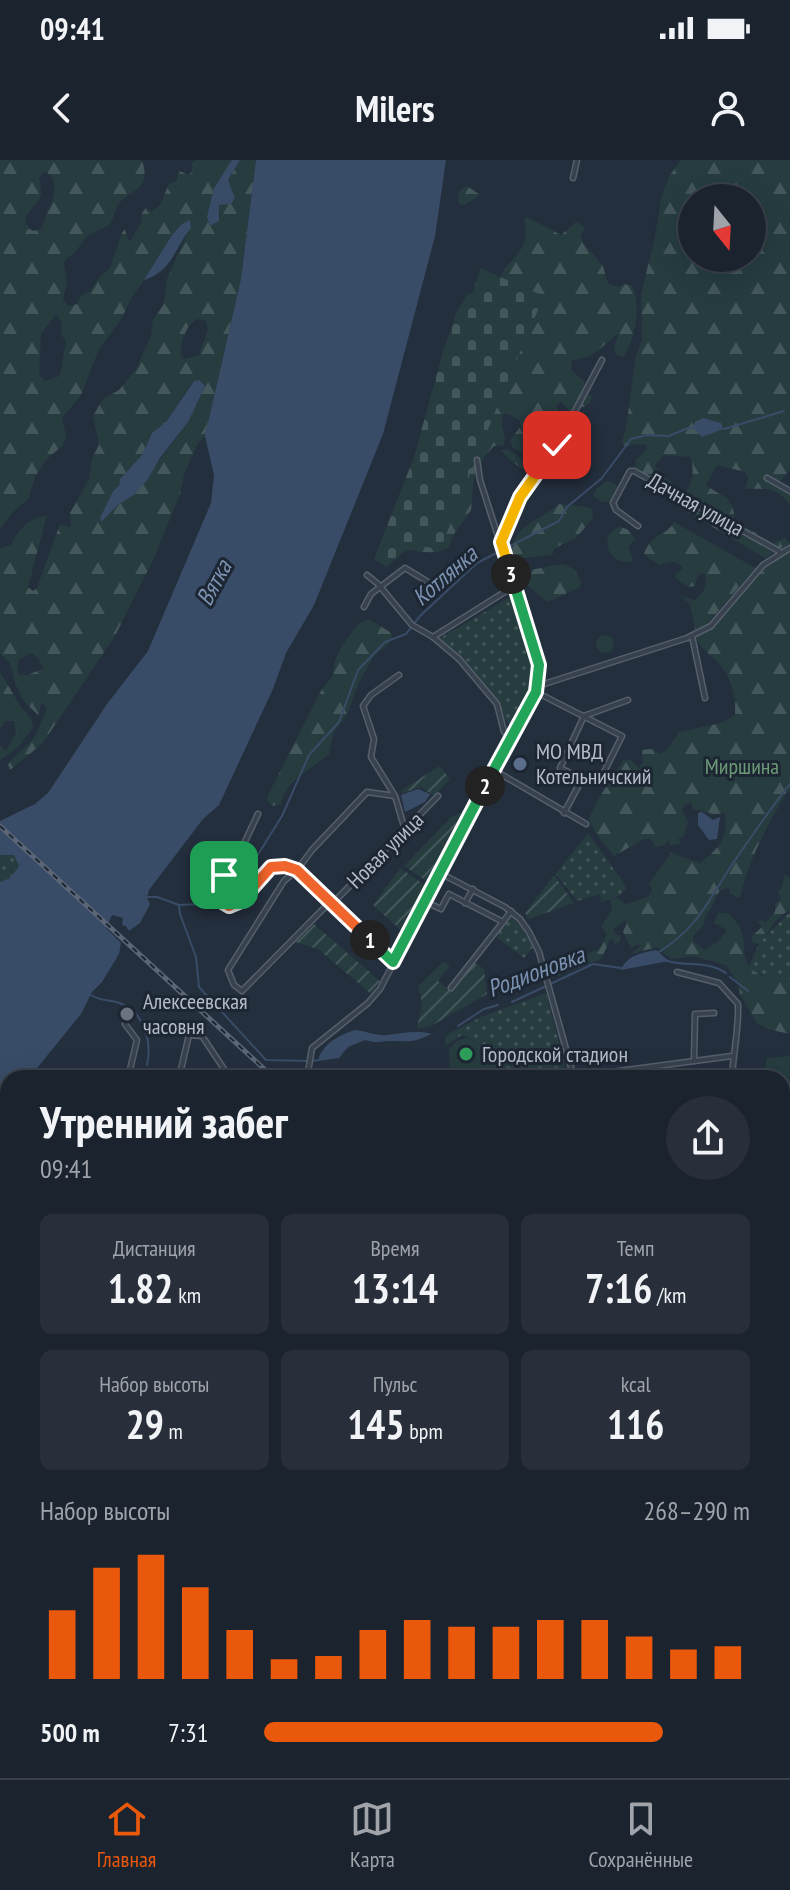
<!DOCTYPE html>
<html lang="ru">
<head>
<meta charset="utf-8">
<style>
  :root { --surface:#1b232e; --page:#282f3a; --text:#f1f3f6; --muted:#a0a4aa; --line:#39404a; --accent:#ea580c }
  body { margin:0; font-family:"PT Sans Narrow",sans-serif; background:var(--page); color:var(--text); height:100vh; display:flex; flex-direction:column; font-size:30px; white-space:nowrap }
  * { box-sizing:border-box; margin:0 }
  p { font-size:26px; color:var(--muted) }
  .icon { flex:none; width:44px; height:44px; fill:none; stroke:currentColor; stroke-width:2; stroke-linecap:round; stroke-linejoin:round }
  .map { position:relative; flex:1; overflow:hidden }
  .side { position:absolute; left:0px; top:910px; width:790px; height:708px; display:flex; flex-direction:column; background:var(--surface); border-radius:24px 24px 0 0; box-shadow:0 8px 32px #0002,0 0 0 2px var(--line) }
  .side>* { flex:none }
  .needle { width:52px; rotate:162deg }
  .controls { position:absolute; left:678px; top:24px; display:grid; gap:16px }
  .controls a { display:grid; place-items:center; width:88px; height:88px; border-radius:50%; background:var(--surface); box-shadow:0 8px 32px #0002,0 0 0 2px var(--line); font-size:40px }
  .pin { position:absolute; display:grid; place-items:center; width:68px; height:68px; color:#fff; margin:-34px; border-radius:16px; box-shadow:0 4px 12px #0006 }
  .km { position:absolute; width:40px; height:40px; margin:-20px; border-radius:50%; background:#222; color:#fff; font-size:22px; line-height:40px; text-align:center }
  .round { display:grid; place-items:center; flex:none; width:84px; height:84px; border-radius:42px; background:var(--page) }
  .summary { display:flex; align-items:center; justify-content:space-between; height:136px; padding:0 40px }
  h1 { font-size:44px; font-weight:600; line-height:60px }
  .figures { display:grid; grid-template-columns:repeat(3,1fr); gap:12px; height:136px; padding:8px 40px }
  .figures div { display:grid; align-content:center; border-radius:12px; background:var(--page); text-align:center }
  .figures b { font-size:40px; font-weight:600 }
  .figures small { font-size:22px; font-weight:400 }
  .figures p { font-size:22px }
  .chart { height:224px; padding:16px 40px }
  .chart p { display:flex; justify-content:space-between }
  .chart svg { width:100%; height:144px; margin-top:8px; stroke:var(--accent); stroke-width:6 }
  ul { padding:0 40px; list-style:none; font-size:26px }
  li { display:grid; grid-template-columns:128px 96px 1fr; align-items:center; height:60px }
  li i { height:20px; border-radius:10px; background:var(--accent) }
  .status { display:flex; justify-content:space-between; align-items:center; height:56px; padding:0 40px; background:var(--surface); direction:ltr }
  .status svg { height:22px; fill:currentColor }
  header { display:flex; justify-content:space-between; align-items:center; height:104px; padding:0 40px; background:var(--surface); font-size:36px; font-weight:600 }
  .dock { display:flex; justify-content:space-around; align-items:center; height:112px; border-top:2px solid var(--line); background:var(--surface); font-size:22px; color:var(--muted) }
  .dock a { display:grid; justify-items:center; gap:4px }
  .dock .selected { color:var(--accent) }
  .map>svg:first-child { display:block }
  .grass { fill:url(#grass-dots) }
  .forest { fill:url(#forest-firs); fill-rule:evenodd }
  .cemetery { fill:url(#cemetery-stones) }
  .garden { fill:url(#garden-furrows) }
  .pitch { fill:#263c3f }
  .water { fill:#394c67 }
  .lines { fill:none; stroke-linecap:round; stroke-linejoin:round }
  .stream { stroke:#394c67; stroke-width:2 }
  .river { stroke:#394c67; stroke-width:6 }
  .street-casing { stroke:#565f6c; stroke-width:7 }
  .secondary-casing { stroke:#565f6c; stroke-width:10 }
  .primary-casing { stroke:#414a57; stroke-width:11 }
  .street { stroke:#38414e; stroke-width:4 }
  .secondary { stroke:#465061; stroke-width:7 }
  .primary { stroke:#56606e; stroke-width:8 }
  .rail-casing { stroke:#5a6575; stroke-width:5 }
  .rail { stroke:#1d2633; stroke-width:2; stroke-dasharray:6; stroke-linecap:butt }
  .split-1-casing { stroke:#fff; stroke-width:16 }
  .split-2-casing { stroke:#fff; stroke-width:16 }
  .split-3-casing { stroke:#fff; stroke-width:16 }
  .split-4-casing { stroke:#fff; stroke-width:16 }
  .split-1 { stroke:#f0652b; stroke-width:10 }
  .split-2 { stroke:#22a559; stroke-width:10 }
  .split-3 { stroke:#22a559; stroke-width:10 }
  .split-4 { stroke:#f5b400; stroke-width:10 }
  .service-dot { fill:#5c6f8a; stroke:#1d2633; stroke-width:3 }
  .worship-dot { fill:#6b7280; stroke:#1d2633; stroke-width:3 }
  .leisure-dot { fill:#2e9e5b; stroke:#1d2633; stroke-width:3 }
  .labels { text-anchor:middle; stroke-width:6; stroke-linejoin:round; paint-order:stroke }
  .street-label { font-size:22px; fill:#b4bcc9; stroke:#1d2633 }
  .poi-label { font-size:22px; fill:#b4bcc9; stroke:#1d2633; text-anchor:start }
  .park-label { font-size:22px; fill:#6b9a76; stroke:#1d2633 }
  .water-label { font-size:24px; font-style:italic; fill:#7c92b1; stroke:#1d2633 }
</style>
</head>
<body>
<div class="status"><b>09:41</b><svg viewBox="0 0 49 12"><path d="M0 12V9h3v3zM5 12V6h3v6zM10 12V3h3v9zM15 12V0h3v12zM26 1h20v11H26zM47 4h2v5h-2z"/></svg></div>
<header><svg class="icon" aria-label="back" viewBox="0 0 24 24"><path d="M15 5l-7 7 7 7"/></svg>Milers<svg class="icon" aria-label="person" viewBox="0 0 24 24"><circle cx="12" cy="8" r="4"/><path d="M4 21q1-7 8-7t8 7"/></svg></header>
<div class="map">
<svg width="790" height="1618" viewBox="0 0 790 1618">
  <defs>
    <pattern id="grass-dots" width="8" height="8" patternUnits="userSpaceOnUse" patternTransform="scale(2)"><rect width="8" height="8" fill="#263c3f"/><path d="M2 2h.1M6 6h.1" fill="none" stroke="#435659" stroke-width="1.8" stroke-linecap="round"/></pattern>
    <pattern id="forest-firs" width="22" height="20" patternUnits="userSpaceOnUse" patternTransform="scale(2)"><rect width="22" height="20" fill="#263c3f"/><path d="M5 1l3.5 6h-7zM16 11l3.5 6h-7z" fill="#435659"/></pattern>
    <pattern id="cemetery-stones" width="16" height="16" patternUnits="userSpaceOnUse" patternTransform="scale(2)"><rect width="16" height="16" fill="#263c3f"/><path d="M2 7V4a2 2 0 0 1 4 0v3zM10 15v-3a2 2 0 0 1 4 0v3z" fill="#435659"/></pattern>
    <pattern id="garden-furrows" width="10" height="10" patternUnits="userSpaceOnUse" patternTransform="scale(2)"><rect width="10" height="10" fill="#263c3f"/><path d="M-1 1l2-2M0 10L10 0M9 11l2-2" fill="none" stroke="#435659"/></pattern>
  </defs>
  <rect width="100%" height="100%" fill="#242f3e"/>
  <g class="grass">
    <path d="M512,436l24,74 -4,21 -19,31 -6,1c-15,-35 -39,-61 -67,-85z"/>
    <polygon points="588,673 627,728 619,736 601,742 600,734 577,741 556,714"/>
    <polygon points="8,694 14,695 19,706 10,718 0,722 0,695"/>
    <path d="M790,752v68c-12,-7 -26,-3 -39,-9l-2,-5 11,-24z"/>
    <polygon points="510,755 520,764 533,787 524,798 495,776"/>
    <path d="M546,833l22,85h-69v-7l-14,-10c-3,-17 -8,-19 -23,-26l-17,11v-8l3,-4 33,-17z"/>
  </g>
  <g class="forest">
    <path d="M0,0h142c9,28 -7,28 -22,42 -6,6 -5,16 -11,23l-22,11 -12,16 -9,7 -2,4 3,18 -4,19 6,6 8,-2 3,-7 10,-6 11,-16 9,-7 12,-35 3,-4 3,11h3l11,-19v-8l4,-5 5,4c13,-8 12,-16 18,-28l8,-3 1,-11 10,5 4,-3v-9l4,-3h36l-18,28 -5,37h4l7,-8 -1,-12 14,-3 2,-4 -7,-18 12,-20h16l-15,119 -36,157 -7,7 -14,31 -4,20 -27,66 -38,76 -73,108 -32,26 -2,-6c13,-16 25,-18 32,-39 3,-8 6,-9 6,-18l-5,-5 -2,14 -15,-15 -9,-18 -5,-20 -10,-10v-105l11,-3c7,-16 18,-27 36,-30l-19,72 5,4 4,-3 23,-64 11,3 -1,-14 19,-34 3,-21 7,-13 -6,-29 10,-17 16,-9 16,-19 16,-35 2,-16 11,-16 3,-25 25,-56 -20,12 -11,22 -28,38 -13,26 -21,28 -18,46 -19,23 4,18 -3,9 -16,14 -11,16 -8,24 -16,14 -12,16zM45,11c22,16 0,38 -3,58l-8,2 -5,-2 -4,-10c12,-22 20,-14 14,-42zM56,155l5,6 1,15 4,5 -6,35 -15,5 -6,-6 2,-42zM197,159l9,1 2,9 -9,26 -15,4 -3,-5c1,-13 3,-27 16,-35zM193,221l-5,41 -53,72 -11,6 -23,22 -1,-4 13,-27 6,-4 1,-8 22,-24 10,-22 14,-11zM32,493l7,6 4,10 -16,6 -9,-1v-14z"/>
    <path d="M681,0h109v310l-10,11v5l10,8v12c-11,-20 -25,-17 -45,-17l3,-11 -3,-6 -28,-7 -11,20c17,13 27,10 29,36l38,22 11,-5 6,5 -25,15 -89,-53c13,-11 21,-32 14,-48l-26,-2 -9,10c3,12 20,15 24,28l-44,-24 1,-9 11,-11 -1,-4 -9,-1 -12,3 -3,-5 4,-13 9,-69 7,-21 -1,-45 14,-57 6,-39 9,-23zM692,38h60v60h-60z"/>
    <path d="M467,26l13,9 -16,10 -4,-1c-5,-9 -1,-13 7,-18z"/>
    <path d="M527,57l34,18 16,-14 8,7 -5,8 4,8 19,22 5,18 11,3 4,-3 8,1c12,18 4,55 -8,72l-7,-3 -2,-6 5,-15c-19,13 -21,25 -47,27l-1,10 13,11 1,10 7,6 -2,6 -6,4 -8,1 -4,6 -11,-12 -5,4 10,18 -4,12 -12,-3 -3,-8 -10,-1 -4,3 -2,10 11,14 -4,18 -12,-14 -13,-7 -3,-7 10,-14v-6l-11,-7h-6c-4,12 4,19 1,31l-10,1 -10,11 -10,22 -3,31 -17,24 -6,14c-16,9 -29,1 -47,2l13,-88 37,-124 4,-23 13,-21 33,-7c0,-6 0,-15 5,-20 13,-14 25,-25 18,-47z"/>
    <polygon points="508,289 534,308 536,315 531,316 509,299 501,290"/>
    <polygon points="607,321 614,323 619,329 612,342 602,342 593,336 596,329"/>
    <path d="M559,344l29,3 4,2 1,9 -16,19 -22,11 -3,7 -31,3 -9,-3 -2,-6c14,-31 27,-26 49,-45z"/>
    <path d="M674,362l81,46 -52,61h-8l-5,-25 -9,-8 14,4c8,-6 14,-16 10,-26l-4,-1 -4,4 -2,9 -6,1 -14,-9 1,-4 7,-6c-7,-10 -15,-5 -24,-3l-15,-11c7,-21 23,-18 30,-32z"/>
    <path d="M619,366l9,4 7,9 -7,8 4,9v6c-17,2 -29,-12 -23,-28z"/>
    <path d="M790,390v241l-3,1c-21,35 -38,67 -47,106l-10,-4 -1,-6c-13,1 -11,8 -17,18 -4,9 -8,8 -8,18l-11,12 1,5 10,9 14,-8 9,-12 -13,-7 4,-10h11c3,5 10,11 12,17 7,19 -4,33 21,46l10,-5 18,9v54l-23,-5 -10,-6 -17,-28 -1,-10 -13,-20 -33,-9 -22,3 -14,-12 -26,7 10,-8 -3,-2 -7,4 -8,-16 4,-9 -2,-2 -12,8 2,5 6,2 -1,6 -5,2 -4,-6 -10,21 -49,19 -3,-8 4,-5 45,-15 9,-15 -6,-9 11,-15 -2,-11 7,-2 9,6 22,-7 4,-7 -3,-6 22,-31 29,10c19,-14 30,-27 24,-51 -12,6 -18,-3 -31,-2l-2,-7 -6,1 -3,6 6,12 -5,15 -5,2 3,5 -10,1 -2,-5 -4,5 -10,2 -4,-8h-7l-30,17 -19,-24 -6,-13c8,-22 23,-39 34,-59h8l8,8 4,-5 -1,-13 9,-1 9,5 7,-4 12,-18 42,-9 14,-8c1,-16 -3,-36 -14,-49 -8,-10 -20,-16 -26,-29 37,-23 56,-67 95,-87z"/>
    <path d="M564,404l11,6 6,12 -2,6c-2,0 -26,12 -31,14l-26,-21v-8c15,-5 27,-7 42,-9z"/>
    <path d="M369,459l21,13 2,3 -2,8 -16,13 -15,26 -12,32 -14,20 -4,20c-17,15 -43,25 -48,50l-9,2 -5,-6 1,-5 53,-104 12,-16 2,-15 6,-13 18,-24z"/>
    <circle cx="605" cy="484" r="9"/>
    <polygon points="0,512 21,547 32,560 33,568 17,588 0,600 0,585 6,591 16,573 14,561 5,561 0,569"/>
    <path d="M785,714l5,4v33c-17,5 -19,23 -32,33l-6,-2v-6l10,-9 -4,-5 3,-2 5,2 9,-10v-8l6,-5 -3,-7 4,-5z"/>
    <polygon points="790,1386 790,1426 788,1419 782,1417 782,1387"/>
  </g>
  <path class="cemetery" d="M480,108l64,28c-37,84 -70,168 -104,254l-26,-6 -28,23 -12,-8 40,-102 30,-109 9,-24 21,-34z"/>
  <g class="garden">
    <polygon points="440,606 450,619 434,636 421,627 402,633 400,631"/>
    <polygon points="461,653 467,656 431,724 404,706 451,657"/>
    <polygon points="400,708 429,728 404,773 373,745"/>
    <polygon points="554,715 574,743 529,759 525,753"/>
    <polygon points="314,764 380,821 371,834 318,789 295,782"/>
    <polygon points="443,802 450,805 438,821 450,831 475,803 484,809 487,834 431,866 417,869 422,842 418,826"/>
  </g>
  <g class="pitch">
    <polygon points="467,878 481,885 485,900 493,900 499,911 499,918 450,918 449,889 457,881"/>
    <polygon points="790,896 790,939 782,937 782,918 762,918 767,898"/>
  </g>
  <g class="water">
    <polygon points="232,0 240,0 228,20 235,38 231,44 219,45 219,61 210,66 207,57 214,28"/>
    <polygon points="256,0 446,0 435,76 383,274 314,445 286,493 273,529 219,645 203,659 149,730 147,738 150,744 140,763 129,771 126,766 122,765 123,758 112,755 106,768 121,783 119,794 102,822 92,832 81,854 29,918 8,918 8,943 0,950 0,722 10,718 19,706 14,695 0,695 0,661 35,644 48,633 107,544 148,491 211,343 214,315 205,276 241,119"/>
    <path d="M190,60l1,8c-16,19 -19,44 -47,52l28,-45 10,-11z"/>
    <polygon points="199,220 205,226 188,262 160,298 148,319 135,334 118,345 101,362 100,358 113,331 119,326 120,319 142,295 152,273 166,262 194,221"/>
    <polygon points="703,258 721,263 723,269 702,277 693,268 695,262"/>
    <polygon points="418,629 430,634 425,642 405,652 401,635"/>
    <polygon points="702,652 713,660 720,657 717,679 709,680 698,665 698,653"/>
    <path d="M656,790l13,11 -48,9c6,-15 21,-17 35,-20z"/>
    <path d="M355,870c10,1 22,6 33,5 13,-2 31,-5 44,-1 -20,9 -20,7 -40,7 -13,0 -13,3 -27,-1l-17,7 -9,11 -21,3c4,-17 21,-26 37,-31z"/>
  </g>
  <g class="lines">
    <g class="stream">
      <polyline points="724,269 784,251"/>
      <polyline points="227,733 249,709 282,656 309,595 339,562 358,510 385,482 406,474 420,456 477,403 559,361 567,347 602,318 631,279 647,275 669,276 688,268 694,268"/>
      <polyline points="147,737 157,737 179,745 203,744"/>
      <polyline points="179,745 180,754 196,797 199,827 266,900 307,901"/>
      <path d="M659,792c39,-25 48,-49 72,-86 19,-27 38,-56 59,-82"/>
      <path d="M667,801c21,6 39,-1 59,12"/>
      <polyline points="730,817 748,831"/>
      <path d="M91,835c11,7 21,4 31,9 23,9 30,40 25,61"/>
      <polyline points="512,842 593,804 621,808"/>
      <polyline points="458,866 484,849 498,845"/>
      <polyline points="313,901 320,900"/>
      <polyline points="782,1342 790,1329"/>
      <polyline points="33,1610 34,1618"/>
      <polyline points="380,1610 385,1618"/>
      <polyline points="463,1618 469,1614"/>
    </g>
    <g class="river">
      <polyline points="0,1116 8,1131"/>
      <polyline points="0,1568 8,1562"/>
    </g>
    <g class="street-casing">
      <g id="street">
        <polyline points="573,18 577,0"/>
        <polyline points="767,318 790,331"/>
        <polyline points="638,366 616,350 613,343 630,311 634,311 779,391"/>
        <polyline points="501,380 520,337 557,285 602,200"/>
        <polyline points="367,415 378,424 412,465 433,477 459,499 497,544 504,572 512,576"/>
        <polyline points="364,447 371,434 405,408 428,422"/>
        <polyline points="692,476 705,538"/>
        <polyline points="433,477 514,426"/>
        <polyline points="538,526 687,478 711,466 763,405 790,388"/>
        <polyline points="536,532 622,576 601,618 582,619 564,653"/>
        <polyline points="494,610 586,664"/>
        <polyline points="582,619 560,608 584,556 628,540"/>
        <polyline points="395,636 371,597 374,579 363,546 371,535 399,515"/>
        <path d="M258,654l-18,38 -22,32 -4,13c25,30 39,-23 58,-31 8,-3 17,2 25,4l96,92"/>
        <polyline points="440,713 505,747 520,759 529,772 539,792 574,918"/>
        <polyline points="330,742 242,831 234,825 228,810 284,721 297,710 312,690 367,632 395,636 405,670"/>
        <polyline points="426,742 441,749 449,734 503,762 511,751"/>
        <polyline points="465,743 473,729"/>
        <polyline points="332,744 438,636"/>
        <path d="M677,812l42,11 19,21c1,26 -5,49 -6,74"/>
        <polyline points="451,828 503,762"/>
        <polyline points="125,864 137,880 128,918"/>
        <polyline points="694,901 695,854 714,853"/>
        <polyline points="574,917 732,896"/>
        <polyline points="179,918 189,875 202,876 230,918"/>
        <polyline points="307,918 312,888 368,843 380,829 538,526 539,505 480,320 477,300"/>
        <polyline points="782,1093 790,1075"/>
        <polyline points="0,1165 8,1177"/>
        <polyline points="782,1185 790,1168"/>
        <polyline points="0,1232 8,1243"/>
        <polyline points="782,1234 790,1232"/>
        <polyline points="0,1244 8,1238"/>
        <polyline points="0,1327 8,1322"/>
        <polyline points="782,1347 790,1352"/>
        <polyline points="0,1371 8,1383"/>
        <polyline points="0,1392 8,1386"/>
        <polyline points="0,1417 8,1411"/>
        <polyline points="782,1458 790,1464"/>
        <polyline points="0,1480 8,1474"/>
        <polyline points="0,1529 8,1530"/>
        <polyline points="782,1543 790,1552"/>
        <polyline points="0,1551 8,1552"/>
        <polyline points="782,1576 790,1572"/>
        <polyline points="782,1583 783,1575"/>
        <polyline points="243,1610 294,1618"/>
        <polyline points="469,1610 474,1618"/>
        <polyline points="569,1610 575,1618"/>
        <polyline points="703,1610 706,1618"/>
        <polyline points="739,1610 742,1618"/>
        <polyline points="74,1618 76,1610"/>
        <polyline points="108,1618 109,1610"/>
        <polyline points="138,1618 139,1610"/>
        <polyline points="174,1618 176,1610"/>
        <polyline points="208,1618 209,1610"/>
        <polyline points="292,1618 293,1610"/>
        <polyline points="327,1618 328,1610"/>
        <polyline points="677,1618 698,1610"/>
      </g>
    </g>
    <g class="secondary-casing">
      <polyline id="secondary" points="782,1049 790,1048"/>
    </g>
    <g class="primary-casing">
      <g id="primary">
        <polyline points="782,972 790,975"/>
        <polyline points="0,1157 8,1152"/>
      </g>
    </g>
    <use href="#street" class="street"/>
    <use href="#secondary" class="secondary"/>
    <use href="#primary" class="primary"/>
    <g class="rail-casing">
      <g id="rail">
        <polyline points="0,666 274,918"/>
        <polyline points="501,1610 508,1618"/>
        <polyline points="478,1616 479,1618"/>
      </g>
    </g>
    <use href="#rail" class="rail"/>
  </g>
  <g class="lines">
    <g class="split-1-casing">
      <polyline id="split-1" points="224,715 214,737 229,746 241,741 271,707 285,706 297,710 370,780"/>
    </g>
    <g class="split-2-casing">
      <polyline id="split-2" points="370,780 393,802 485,626"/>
    </g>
    <g class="split-3-casing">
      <polyline id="split-3" points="485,626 536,532 539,505 511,414"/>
    </g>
    <g class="split-4-casing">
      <polyline id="split-4" points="511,414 501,382 520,337 557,285"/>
    </g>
    <use href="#split-1" class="split-1"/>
    <use href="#split-2" class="split-2"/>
    <use href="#split-3" class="split-3"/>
    <use href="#split-4" class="split-4"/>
  </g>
  <circle class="service-dot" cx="520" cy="604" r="8"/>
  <circle class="worship-dot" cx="127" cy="854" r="8"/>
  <circle class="leisure-dot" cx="466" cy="894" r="8"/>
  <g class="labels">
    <g class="street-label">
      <text transform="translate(696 344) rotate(29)" y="8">Дачная улица</text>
      <text transform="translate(385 690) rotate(-45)" y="8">Новая улица</text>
    </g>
    <g class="poi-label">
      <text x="536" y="599">МО МВД<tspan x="536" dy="25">Котельничский</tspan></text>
      <text x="143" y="849">Алексеевская<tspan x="143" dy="25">часовня</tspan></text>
      <text x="482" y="902">Городской стадион</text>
    </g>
    <g class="park-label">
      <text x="742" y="614">Миршина</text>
    </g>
    <g class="water-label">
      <text transform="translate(445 416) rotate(-41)" y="8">Котлянка</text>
      <text transform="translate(214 423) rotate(-62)" y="8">Вятка</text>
      <text transform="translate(536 812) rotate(-21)" y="8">Родионовка</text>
    </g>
  </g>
</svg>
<div class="controls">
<a><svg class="needle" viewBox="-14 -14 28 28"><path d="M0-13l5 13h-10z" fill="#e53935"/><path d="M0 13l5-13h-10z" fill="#a0a4aa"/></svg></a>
</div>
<div class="pin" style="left:224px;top:715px;background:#1e9e55"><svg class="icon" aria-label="arrive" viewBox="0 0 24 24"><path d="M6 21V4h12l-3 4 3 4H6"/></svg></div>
<div class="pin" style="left:557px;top:285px;background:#d93025"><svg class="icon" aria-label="check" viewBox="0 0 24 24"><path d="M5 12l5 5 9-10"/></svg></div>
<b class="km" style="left:370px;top:780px">1</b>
<b class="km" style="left:485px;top:626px">2</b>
<b class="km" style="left:511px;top:414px">3</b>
<section class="side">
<div class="summary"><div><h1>Утренний забег</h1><p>09:41</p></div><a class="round"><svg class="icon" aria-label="share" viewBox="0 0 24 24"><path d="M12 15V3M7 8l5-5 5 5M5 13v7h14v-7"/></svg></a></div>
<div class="figures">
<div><p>Дистанция</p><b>1.82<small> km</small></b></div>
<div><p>Время</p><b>13:14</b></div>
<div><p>Темп</p><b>7:16<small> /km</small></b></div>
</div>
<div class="figures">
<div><p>Набор высоты</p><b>29<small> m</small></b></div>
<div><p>Пульс</p><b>145<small> bpm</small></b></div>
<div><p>kcal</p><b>116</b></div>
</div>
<div class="chart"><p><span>Набор высоты</span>268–290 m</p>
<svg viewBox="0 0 160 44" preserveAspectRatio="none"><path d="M5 44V23M15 44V10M25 44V6M35 44V16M45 44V29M55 44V38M65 44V37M75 44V29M85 44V26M95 44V28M105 44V28M115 44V26M125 44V26M135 44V31M145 44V35M155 44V34"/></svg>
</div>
<ul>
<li><b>500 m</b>7:31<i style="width:82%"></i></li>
</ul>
</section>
</div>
<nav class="dock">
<a class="selected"><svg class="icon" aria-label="home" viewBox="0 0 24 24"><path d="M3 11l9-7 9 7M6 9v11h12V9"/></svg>Главная</a>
<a><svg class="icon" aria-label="map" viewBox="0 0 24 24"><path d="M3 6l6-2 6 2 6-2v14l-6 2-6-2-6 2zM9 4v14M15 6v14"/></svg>Карта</a>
<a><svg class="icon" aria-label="saved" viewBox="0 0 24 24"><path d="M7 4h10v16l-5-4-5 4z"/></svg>Сохранённые</a>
</nav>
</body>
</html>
